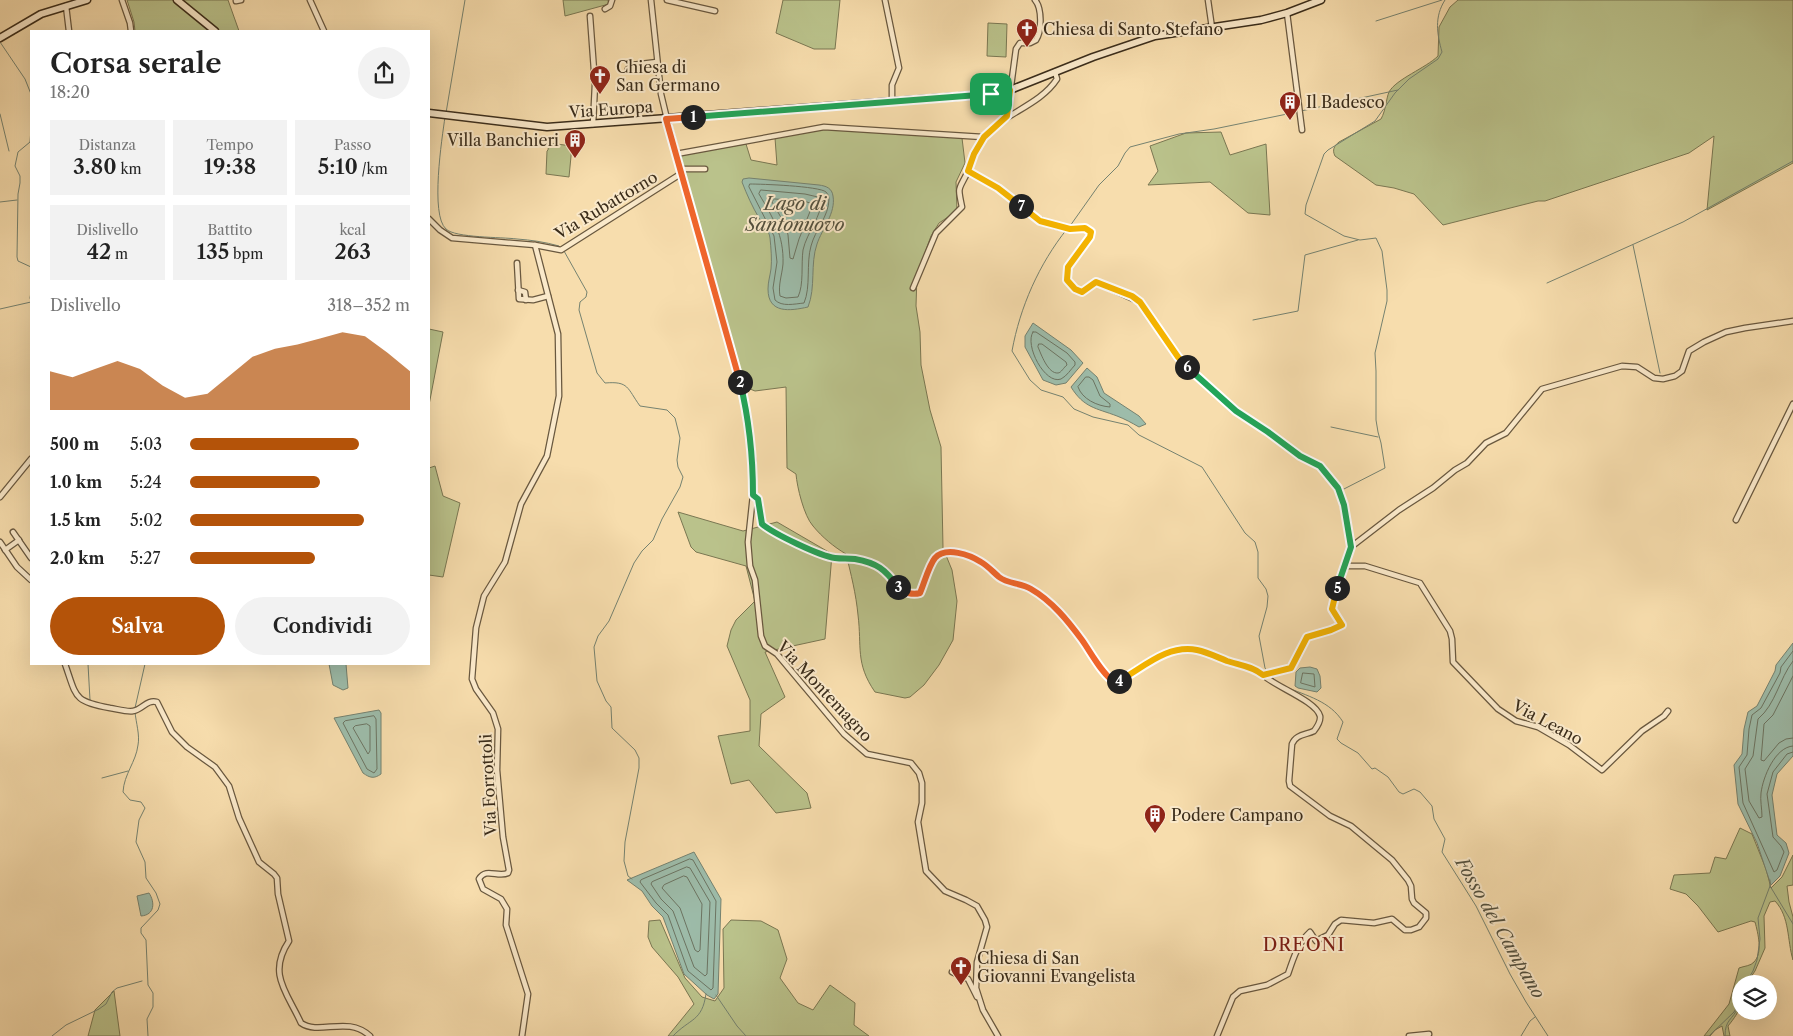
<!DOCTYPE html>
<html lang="it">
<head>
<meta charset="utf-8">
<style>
  :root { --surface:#fff; --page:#f2f2f2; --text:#222; --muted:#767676; --accent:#b45309 }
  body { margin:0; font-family:"Libre Caslon Text",serif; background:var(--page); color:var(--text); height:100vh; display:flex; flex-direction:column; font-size:19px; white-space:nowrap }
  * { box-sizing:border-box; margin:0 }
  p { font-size:16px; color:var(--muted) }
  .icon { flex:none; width:28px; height:28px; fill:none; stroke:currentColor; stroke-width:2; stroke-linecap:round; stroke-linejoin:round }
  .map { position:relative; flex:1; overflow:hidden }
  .side { position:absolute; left:30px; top:30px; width:400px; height:635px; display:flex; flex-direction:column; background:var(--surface); border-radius:0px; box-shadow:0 5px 20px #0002 }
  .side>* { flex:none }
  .fabs { position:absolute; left:1732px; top:975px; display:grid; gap:10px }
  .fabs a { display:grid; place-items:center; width:45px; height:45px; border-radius:50%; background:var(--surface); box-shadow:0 5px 20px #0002; font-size:25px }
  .pin { position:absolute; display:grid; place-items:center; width:42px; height:42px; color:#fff; margin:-21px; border-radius:10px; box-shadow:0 2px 8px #0006 }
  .km { position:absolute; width:25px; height:25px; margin:-12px; border-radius:50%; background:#222; color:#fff; font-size:14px; line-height:25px; text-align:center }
  .round { display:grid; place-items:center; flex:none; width:52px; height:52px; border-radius:26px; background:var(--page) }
  .overview { display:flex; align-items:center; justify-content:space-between; height:85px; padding:0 20px }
  h1 { font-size:28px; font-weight:600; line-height:38px }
  .metrics { display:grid; grid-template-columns:repeat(3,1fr); gap:8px; height:85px; padding:5px 20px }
  .metrics div { display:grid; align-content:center; border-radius:0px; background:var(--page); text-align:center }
  .metrics b { font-size:21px; font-weight:600 }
  .metrics small { font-size:14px; font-weight:400 }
  .metrics p { font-size:14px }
  .chart { height:140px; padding:10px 20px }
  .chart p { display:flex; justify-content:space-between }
  .chart svg { width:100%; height:90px; margin-top:5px; fill:var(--accent); opacity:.7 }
  .primary-button { display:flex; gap:10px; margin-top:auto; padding:10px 20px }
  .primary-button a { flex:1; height:58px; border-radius:30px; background:var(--accent); color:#fff; font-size:20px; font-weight:600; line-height:58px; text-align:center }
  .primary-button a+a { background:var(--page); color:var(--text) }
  ul { padding:0 20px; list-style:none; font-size:16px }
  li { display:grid; grid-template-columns:80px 60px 1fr; align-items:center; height:38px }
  li i { height:12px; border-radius:6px; background:var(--accent) }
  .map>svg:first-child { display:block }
  .green { fill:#bac28b; stroke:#7a7752 }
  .water { fill:#9dbcaa; stroke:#758270 }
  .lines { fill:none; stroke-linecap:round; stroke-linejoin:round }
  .shore { stroke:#6c7462; stroke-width:1 }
  .stream { stroke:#758270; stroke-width:1 }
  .minor-casing { stroke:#69583f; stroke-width:7 }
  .secondary-casing { stroke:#3a2c1a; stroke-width:9 }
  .minor { stroke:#fae9ca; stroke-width:4.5 }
  .secondary { stroke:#fae9ca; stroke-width:6 }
  .split-1-casing { stroke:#fff; stroke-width:10 }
  .split-2-casing { stroke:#fff; stroke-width:10 }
  .split-3-casing { stroke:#fff; stroke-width:10 }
  .split-4-casing { stroke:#fff; stroke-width:10 }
  .split-5-casing { stroke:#fff; stroke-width:10 }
  .split-6-casing { stroke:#fff; stroke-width:10 }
  .split-7-casing { stroke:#fff; stroke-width:10 }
  .split-8-casing { stroke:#fff; stroke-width:10 }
  .split-1 { stroke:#22a559; stroke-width:6 }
  .split-2 { stroke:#f0652b; stroke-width:6 }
  .split-3 { stroke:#22a559; stroke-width:6 }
  .split-4 { stroke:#f0652b; stroke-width:6 }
  .split-5 { stroke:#f5b400; stroke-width:6 }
  .split-6 { stroke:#22a559; stroke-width:6 }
  .split-7 { stroke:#f5b400; stroke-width:6 }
  .split-8 { stroke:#f5b400; stroke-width:6 }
  .labels { text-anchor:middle; stroke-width:4; stroke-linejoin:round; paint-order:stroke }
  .poi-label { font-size:16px; fill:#3a2c1a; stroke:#fae9ca; text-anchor:start }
  .street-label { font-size:16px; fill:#3a2c1a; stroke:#fae9ca }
  .water-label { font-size:18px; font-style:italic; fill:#53503e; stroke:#fae9ca }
  .neighbourhood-label { font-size:18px; letter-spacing:1px; fill:#7a1f14; stroke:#fae9ca }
</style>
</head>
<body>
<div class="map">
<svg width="1793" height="1036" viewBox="0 0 1793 1036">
  <rect width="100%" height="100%" fill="#f7ddad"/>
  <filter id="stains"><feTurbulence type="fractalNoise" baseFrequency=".004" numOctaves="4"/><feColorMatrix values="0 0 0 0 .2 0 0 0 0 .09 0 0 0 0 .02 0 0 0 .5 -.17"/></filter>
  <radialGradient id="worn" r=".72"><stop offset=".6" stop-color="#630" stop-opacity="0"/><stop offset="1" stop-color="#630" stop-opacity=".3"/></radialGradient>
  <g class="green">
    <polygon points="127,0 228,0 239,31 135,31 134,22"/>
    <polygon points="563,0 608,0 609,4 565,16"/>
    <polygon points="783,0 840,0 835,49 814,49 776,33"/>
    <path d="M1458,0h335v163l-86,47 7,-74 -25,17 -144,48h-7l-95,24 -29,-31 -20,-6 -18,-3 -41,-29c-3,-6 -1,-10 4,-14l42,-23c5,-9 5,-20 8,-27 7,-13 37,-24 49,-36l1,-29 11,-20z"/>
    <polygon points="988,23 1007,24 1006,57 987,56"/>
    <path d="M822,129l140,9 3,25 -9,19 1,29 -18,12 -8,13 -14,39 -1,31 4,26 1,33 9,45 11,37 2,101 9,22 5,31 -4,39 -14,25 -15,20 -14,12 -5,1 -30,-6c-20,-29 -13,-45 -17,-77 -2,-21 -7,-41 -12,-61 -12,-7 -24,-17 -33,-28 -9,-10 -16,-39 -17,-52l-9,-6 -1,-81 -31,4 -10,-4 -65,-232 66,-11 5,16 26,5 -2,-27z"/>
    <polygon points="1221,132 1230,155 1266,144 1270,215 1248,213 1210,182 1148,185 1158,171 1150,146 1186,133"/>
    <polygon points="549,143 572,146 569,177 546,174 547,151 548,150"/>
    <polygon points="429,329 443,332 429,405"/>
    <polygon points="435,466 443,496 460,503 443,577 429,575 429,468"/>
    <polygon points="678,512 743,531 777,522 832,554 825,639 765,652 785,697 761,714 759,746 807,793 811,808 776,813 749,780 731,784 718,736 750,731 750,700 727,646 731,630 736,620 755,601 746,566 696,552 691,547"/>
    <path d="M1740,828l12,6 14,35 5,19 11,-11 11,-22v30l-6,1 2,16 4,15v43c-6,-20 -3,-43 -18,-59l-5,1 -6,14 1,32 -10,23 -9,13h-5c0,21 1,25 -13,42l2,10h-6l-2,-10 -7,4 -5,6h-6l25,-32 10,-36c5,-2 12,-2 15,-6 9,-9 4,-29 1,-40l-4,-1 -33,11 -20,-26 -12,-12 -16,-5 4,-14 36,-2 5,-16 11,2z"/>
    <polygon points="660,920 685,978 702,997 715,1001 724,988 723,929 731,920 761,921 778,930 787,959 780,978 798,1003 813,1010 830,985 855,1003 854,1025 869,1036 668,1036 694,1004 678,977 652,947 648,937 649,921"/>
    <polygon points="114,991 120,1036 88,1036 95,1010"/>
  </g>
  <g class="water">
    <path d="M749,178l70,7c7,1 13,3 14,11 3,17 -11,33 -16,48 -7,20 -1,43 -9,63 -18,4 -40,7 -40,-18 0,-7 2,-13 3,-20 1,-9 0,-21 -1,-31 -1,-8 -7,-14 -11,-20 -7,-12 -12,-23 -17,-36l1,-3z"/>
    <polygon points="1033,323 1071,350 1083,363 1066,383 1056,385 1043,380 1025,347 1025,336"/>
    <path d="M1087,368l10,9 7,16 35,23 7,8 -7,3c-7,-4 -14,-8 -22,-11 -21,-8 -33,-8 -46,-29z"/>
    <polygon points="1793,643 1793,756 1777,774 1772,795 1777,835 1786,843 1789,853 1780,876 1771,885 1757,843 1738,804 1734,765 1742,754 1744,729 1748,712 1757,706 1775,671 1776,665"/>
    <polygon points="329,664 346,664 348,688 343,690 333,685"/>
    <polygon points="1310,667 1317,669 1320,676 1321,688 1317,692 1298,688 1295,686 1296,672 1300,668"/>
    <path d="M379,710l2,3v61c-7,5 -11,4 -18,-1l-29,-55z"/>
    <polygon points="694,852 721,899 718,994 714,999 707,995 684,974 663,917 652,906 642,891 627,880"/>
    <path d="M149,893c6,9 6,22 -8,23l-4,-20z"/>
  </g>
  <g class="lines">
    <g class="shore">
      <path d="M750,184c11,0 69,2 76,8 2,2 3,5 3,7 0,17 -14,31 -18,47 -5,17 0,41 -7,57 -10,1 -22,4 -29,-3l-2,-12 4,-26 -3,-26 -25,-49z"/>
      <path d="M761,190l44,4 17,4c0,18 -15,34 -19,52 -2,15 1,34 -5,47l-12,1 -6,-2c-2,-11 2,-21 3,-32 1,-29 -10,-46 -24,-70z"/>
      <polygon points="775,199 804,201 813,204 799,239 793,259 790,258 788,235 786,226 772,202"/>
      <path d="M1033,332h3l31,21 8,9v3c-4,4 -8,11 -14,14 -16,6 -37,-34 -28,-47z"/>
      <path d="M1039,344h3l24,18 1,3c-3,2 -6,8 -9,8 -10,1 -17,-19 -20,-26z"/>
      <path d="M1086,377h3l4,3 7,16 10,8v3c-13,-1 -28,-8 -32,-20z"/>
      <polyline points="1793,651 1781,667 1780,673 1761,708 1752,715 1749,729 1747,755 1739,767 1743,803 1774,872 1777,870 1784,852 1781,846 1773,837 1767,794 1773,772 1787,754 1793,752"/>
      <path d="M1793,661c-14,18 -17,43 -35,58l-5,37 -8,13 4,32 10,17 3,-1c0,-8 -2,-17 -1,-24 2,-16 14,-46 32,-47"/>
      <polygon points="1303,673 1314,674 1315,687 1301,683"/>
      <polyline points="1793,676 1773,715 1764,724 1761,760 1764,761 1779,743 1786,739 1793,738"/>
      <polygon points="374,716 376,719 377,769 374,773 367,769 343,723 345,721"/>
      <polygon points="367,724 370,726 370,751 368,754 353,728 355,726"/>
      <polygon points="690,859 693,860 716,901 713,988 711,990 688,971 668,915 656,903 640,882 641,880"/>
      <polygon points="687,867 690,868 710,902 707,974 705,976 694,967 673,911 661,899 651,884 652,882"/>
      <polygon points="684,876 687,877 702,904 700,950 698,952 695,950 680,908 662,888 664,885"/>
    </g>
    <g class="stream">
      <polyline points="1376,21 1442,0"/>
      <polyline points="0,42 25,79 31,94"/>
      <polyline points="1301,111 1398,90"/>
      <polyline points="446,113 465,0"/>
      <polyline points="0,114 9,151"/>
      <path d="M445,117c-3,21 -15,98 1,112 9,9 56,8 71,10 14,1 28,3 42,7l2,2"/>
      <polyline points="31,129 30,142 18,152 15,166 20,176 20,183 18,194 17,257 18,261 31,267"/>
      <polyline points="0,202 17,200"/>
      <polyline points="1070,226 1099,185 1118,166 1125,153 1130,147 1179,134 1214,129 1297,112"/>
      <path d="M1067,229c-28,35 -47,78 -55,122l18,29 11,10 22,7 11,12 19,8 35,8 11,10 63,32 43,66 10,9 3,10v26l8,11 2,7 -1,11 -8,29 6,32 3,4"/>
      <polyline points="1633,245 1660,373"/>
      <path d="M564,251l23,41 -1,5 -6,5 -1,8 18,63 8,10c24,-2 22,5 35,23l27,4 8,8 5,20 -3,22 1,7 5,10 -3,10 -18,32 -9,21 -11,11 -8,12 -25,58 -11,15 -4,11 3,34 9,20 5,6 1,21 23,22 4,8v10l-14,74 -1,19 4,15 4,3"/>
      <polyline points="1547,283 1683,222 1793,161"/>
      <polyline points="31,301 30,298 31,292"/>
      <polyline points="0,309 31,302"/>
      <polyline points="1253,320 1298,311 1305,255 1358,240"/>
      <polyline points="1331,427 1378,437"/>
      <path d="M1342,490l43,-22 -4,-25 -3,-11 -2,-12v-49l-1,-18 12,-52v-11l-5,-39 -6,-13 -16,2 -16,-4 -39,-22 1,-9 18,-51 4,-4 47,-29 20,-28 14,-14 29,-20 4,-7c-5,-18 -8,-35 3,-52"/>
      <polyline points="88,664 90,700"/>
      <polyline points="1270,675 1278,683"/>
      <path d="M1286,687c21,9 44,14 57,35l-6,17 4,4 17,10 14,16 3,-1 13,9 11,15 4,2 11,-5 6,3 12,14 2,13 11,20 -3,13 34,54 34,68 16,28 22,34"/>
      <polyline points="135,708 145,664"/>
      <path d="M135,712c1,11 5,23 3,33 -2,17 -14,29 -15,47l7,8 11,2 4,6 -6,12 -3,22 9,20 1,16 10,15 4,11 -2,6 -17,18v5l5,7 2,45 5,8v14l-6,12 1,17"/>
      <polyline points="102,778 128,771"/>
      <polyline points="1770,886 1793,924"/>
      <polyline points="1745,984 1753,971 1757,960 1760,939 1758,918 1770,886 1770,880"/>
      <polyline points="716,995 737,1026 746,1036"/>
      <polyline points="52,1036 66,1025 99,1009 106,1004 112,992 117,988 142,981"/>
      <path d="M673,1036c17,-18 29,-14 33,-42"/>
      <polyline points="1521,1036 1530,1021 1535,1017"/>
      <polyline points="1709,1036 1734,1012 1741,999"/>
      <path d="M1725,1036c0,-17 7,-15 14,-30"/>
    </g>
    <g class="minor-casing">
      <g id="minor">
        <polyline points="122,0 130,23 131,31"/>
        <polyline points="310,0 324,31"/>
        <polyline points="651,0 661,94 667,119 741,384 748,421 753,461 753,495 748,542 750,566 755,580 761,636 765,646 777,654 844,734 867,754 911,763 919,773 922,783 922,803 918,822 926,871 945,891 966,900 977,906 985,920 987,927 977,962 976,988 983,1010 998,1036"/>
        <polyline points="667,0 715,11"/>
        <polyline points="885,0 899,68 892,85 892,102"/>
        <polyline points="1208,0 1212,28"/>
        <polyline points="236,1 241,0"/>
        <polyline points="66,6 69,31"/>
        <polyline points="605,9 610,6 612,0"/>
        <polyline points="1287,13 1302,130"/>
        <polyline points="590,16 595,84 593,124"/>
        <polyline points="628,69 632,65 657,62"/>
        <path d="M1007,116l9,-67 4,-6h10l6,-3c6,-9 6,-32 -1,-40"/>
        <polyline points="676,154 824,127 983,137"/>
        <polyline points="680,169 705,169"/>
        <path d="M968,171c10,6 21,11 31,18 29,21 46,44 86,39l6,4 -1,5 -22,30 -1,13c4,5 8,11 15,11l14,-9 44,20 44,62 52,47 32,20 32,25 23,12 18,26 10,53"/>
        <polyline points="429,219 440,230 452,238 535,245 561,250 682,173"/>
        <polyline points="517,263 519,299 533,300 548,296"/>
        <path d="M913,288l23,-55 26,-26c-5,-23 -3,-16 6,-36 5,-11 8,-26 16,-35 21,-23 56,-31 73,-57l-2,-7"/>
        <polyline points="518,290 525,292 526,300"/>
        <path d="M753,495c9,8 3,24 12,31 13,9 55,30 71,32 15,3 35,1 48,11 12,9 17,31 36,24 4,-9 9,-28 15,-35 10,-12 35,-3 46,4 7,4 12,10 18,15 9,7 22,6 32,12 21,12 37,32 51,51 8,11 22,36 33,42l4,-1c22,-15 50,-37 78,-31 11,2 20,7 30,11 12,4 25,5 36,14l28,-7 16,-31 24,-7 11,-5 -10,-16 1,-7 18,-55 48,-37 34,-22 22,-18 12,-7 19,-20 20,-10 36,-44 80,-23 15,1 17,11 9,1 12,-3 7,-5 7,-20 15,-9 22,-10 19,-4 48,-7"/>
        <polyline points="0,497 31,459"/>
        <polyline points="1736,520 1793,404"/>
        <polyline points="13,532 31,558"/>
        <polyline points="0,542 17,567 31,580"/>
        <polyline points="5,550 19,540"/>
        <polyline points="1345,566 1365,566 1420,583 1450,631 1452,639 1453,662 1498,709 1516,721 1538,727 1569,745 1602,770 1642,731 1664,716 1668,711"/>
        <path d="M65,664c12,34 8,37 45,44 7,1 16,4 23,3 9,-1 14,-12 24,-9l15,30 15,15 28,20 14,19 10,32 20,44 15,12 3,4 1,16 11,47c-22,33 -2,51 12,82 19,13 46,-8 69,13"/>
        <polyline points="952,972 968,979 977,997"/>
        <path d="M522,1036l6,-42 -22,-69 1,-16 -6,-10 -18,-10 -4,-10c7,-12 19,-1 29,-6l1,-3 -6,-33 -6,-67 1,-41 -5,-16 -17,-24 -4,-10 4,-51 8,-32 21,-34 16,-58 26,-48 12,-60 -1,-62 -23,-89"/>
        <path d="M1217,1036l16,-39 7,-6 27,-6 21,-11c5,-15 10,-31 22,-42l6,9 12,-6 7,-11 6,-4 33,3 18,-4 13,11h6l8,-3 7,-9v-5l-12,-10 -2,-4 -1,-13 -3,-6 -16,-20 -41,-34 -21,-10 -40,-30 -1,-5 3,-37c4,-10 14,-9 22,-13 3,-4 7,-10 6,-15 -4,-15 -44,-29 -57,-41"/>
        <polyline points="1409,1036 1429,1034"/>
      </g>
    </g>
    <g class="secondary-casing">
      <g id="secondary">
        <polyline points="177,0 215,31"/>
        <polyline points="0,38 41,14 87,0"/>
        <polyline points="429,113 547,127 991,94 1010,90 1093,57 1155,36 1261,20 1287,13 1321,0"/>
      </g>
    </g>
    <use href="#minor" class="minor"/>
    <use href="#secondary" class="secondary"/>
  </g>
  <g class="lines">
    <g class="split-1-casing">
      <polyline id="split-1" points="693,117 991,94"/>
    </g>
    <g class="split-2-casing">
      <polyline id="split-2" points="693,117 666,119 740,382"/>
    </g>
    <g class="split-3-casing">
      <path id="split-3" d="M740,382c9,37 13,75 13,113l5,4 4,25c12,10 58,32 73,34 7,1 13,0 20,1 22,4 30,10 43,28"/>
    </g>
    <g class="split-4-casing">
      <path id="split-4" d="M898,587c5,6 15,8 22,6 4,-9 9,-28 15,-35 11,-12 35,-3 46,4 7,4 12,10 18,15 9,7 22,6 32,12 21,12 37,32 51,51 8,11 21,36 33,42l4,-1"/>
    </g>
    <g class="split-5-casing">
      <path id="split-5" d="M1119,681c24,-13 48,-37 78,-31 10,2 20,7 30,11 12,4 25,5 36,14l28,-7 16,-31 24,-7 11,-5 -10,-16 5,-21"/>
    </g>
    <g class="split-6-casing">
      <polyline id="split-6" points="1187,367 1236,411 1268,432 1300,456 1320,466 1338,488 1344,505 1351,547 1337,588"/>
    </g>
    <g class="split-7-casing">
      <polyline id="split-7" points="1021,206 1040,221 1070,229 1085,228 1091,232 1090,237 1068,267 1067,280 1075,289 1082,292 1096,282 1132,296 1140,302 1178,357 1187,367"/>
    </g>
    <g class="split-8-casing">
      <polyline id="split-8" points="991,94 1010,90 1007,116 984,137 974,154 968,171 998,188 1021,206"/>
    </g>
    <use href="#split-1" class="split-1"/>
    <use href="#split-2" class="split-2"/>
    <use href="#split-3" class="split-3"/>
    <use href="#split-4" class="split-4"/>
    <use href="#split-5" class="split-5"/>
    <use href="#split-6" class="split-6"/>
    <use href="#split-7" class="split-7"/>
    <use href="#split-8" class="split-8"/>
  </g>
  <defs>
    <g id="church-pin" transform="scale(1.125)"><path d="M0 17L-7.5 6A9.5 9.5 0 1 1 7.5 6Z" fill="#8f2418" stroke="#fae9ca"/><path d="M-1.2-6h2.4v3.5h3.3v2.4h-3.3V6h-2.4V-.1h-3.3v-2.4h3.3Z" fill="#fff"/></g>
    <g id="building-pin" transform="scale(1.125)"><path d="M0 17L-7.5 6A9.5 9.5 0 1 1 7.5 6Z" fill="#8f2418" stroke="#fae9ca"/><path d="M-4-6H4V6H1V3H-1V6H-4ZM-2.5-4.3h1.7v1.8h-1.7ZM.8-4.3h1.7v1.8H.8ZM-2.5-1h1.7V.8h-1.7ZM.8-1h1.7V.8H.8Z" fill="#fff"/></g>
  </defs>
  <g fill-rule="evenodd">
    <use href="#church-pin" x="1027" y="29"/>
    <use href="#church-pin" x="600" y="76"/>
    <use href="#building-pin" x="1290" y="102"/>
    <use href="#building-pin" x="575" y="140"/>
    <use href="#building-pin" x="1155" y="815"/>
    <use href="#church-pin" x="961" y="967"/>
  </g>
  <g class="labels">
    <g class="poi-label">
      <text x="1043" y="35">Chiesa di Santo Stefano</text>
      <text x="616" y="73">Chiesa di<tspan x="616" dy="18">San Germano</tspan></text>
      <text x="1306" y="108">Il Badesco</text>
      <text x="559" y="146" text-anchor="end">Villa Banchieri</text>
      <text x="1171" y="821">Podere Campano</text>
      <text x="977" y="964">Chiesa di San<tspan x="977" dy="18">Giovanni Evangelista</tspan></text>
    </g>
    <g class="street-label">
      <text transform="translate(611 109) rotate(-4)" y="6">Via Europa</text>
      <text transform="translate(606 205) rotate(-31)" y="6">Via Rubattorno</text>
      <text transform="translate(825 691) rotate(47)" y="6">Via Montemagno</text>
      <text transform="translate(1548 722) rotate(28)" y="6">Via Leano</text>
      <text transform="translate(488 785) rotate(-93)" y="6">Via Forrottoli</text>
    </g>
    <g class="water-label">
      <text x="795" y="210">Lago di<tspan x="795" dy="21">Santonuovo</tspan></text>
      <text transform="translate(1500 928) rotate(60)" y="6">Fosso del Campano</text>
    </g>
    <g class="neighbourhood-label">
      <text x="1304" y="951">DREONI</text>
    </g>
  </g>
  <rect width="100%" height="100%" filter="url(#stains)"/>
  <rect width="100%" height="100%" fill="url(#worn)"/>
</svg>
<div class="fabs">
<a><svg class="icon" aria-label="layers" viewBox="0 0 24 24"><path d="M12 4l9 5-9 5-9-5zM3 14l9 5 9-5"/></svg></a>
</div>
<div class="pin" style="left:991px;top:94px;background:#1e9e55"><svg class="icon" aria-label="arrive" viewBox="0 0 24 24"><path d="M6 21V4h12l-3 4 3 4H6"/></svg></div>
<b class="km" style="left:693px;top:117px">1</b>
<b class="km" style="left:740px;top:382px">2</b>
<b class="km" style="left:898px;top:587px">3</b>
<b class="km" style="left:1119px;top:681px">4</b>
<b class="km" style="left:1337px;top:588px">5</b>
<b class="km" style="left:1187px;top:367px">6</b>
<b class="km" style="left:1021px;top:206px">7</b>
<section class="side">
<div class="overview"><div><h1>Corsa serale</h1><p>18:20</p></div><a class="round"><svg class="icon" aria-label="share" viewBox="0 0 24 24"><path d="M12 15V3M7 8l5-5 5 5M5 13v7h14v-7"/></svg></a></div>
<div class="metrics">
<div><p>Distanza</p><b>3.80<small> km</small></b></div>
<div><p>Tempo</p><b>19:38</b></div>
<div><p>Passo</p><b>5:10<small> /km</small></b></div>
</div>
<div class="metrics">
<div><p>Dislivello</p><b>42<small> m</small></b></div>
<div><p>Battito</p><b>135<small> bpm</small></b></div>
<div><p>kcal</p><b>263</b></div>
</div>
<div class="chart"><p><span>Dislivello</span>318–352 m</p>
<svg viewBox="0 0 160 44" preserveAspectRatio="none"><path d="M0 44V25L10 28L20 24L30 20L40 24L50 32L60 38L70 36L80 27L90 18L100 14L110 12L120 9L130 6L140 8L150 16L160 25V44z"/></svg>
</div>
<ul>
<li><b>500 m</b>5:03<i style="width:77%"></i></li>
<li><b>1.0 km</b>5:24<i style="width:59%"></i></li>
<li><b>1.5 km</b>5:02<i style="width:79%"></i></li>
<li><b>2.0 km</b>5:27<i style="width:57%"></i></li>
</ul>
<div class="primary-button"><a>Salva</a><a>Condividi</a></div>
</section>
</div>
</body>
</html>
